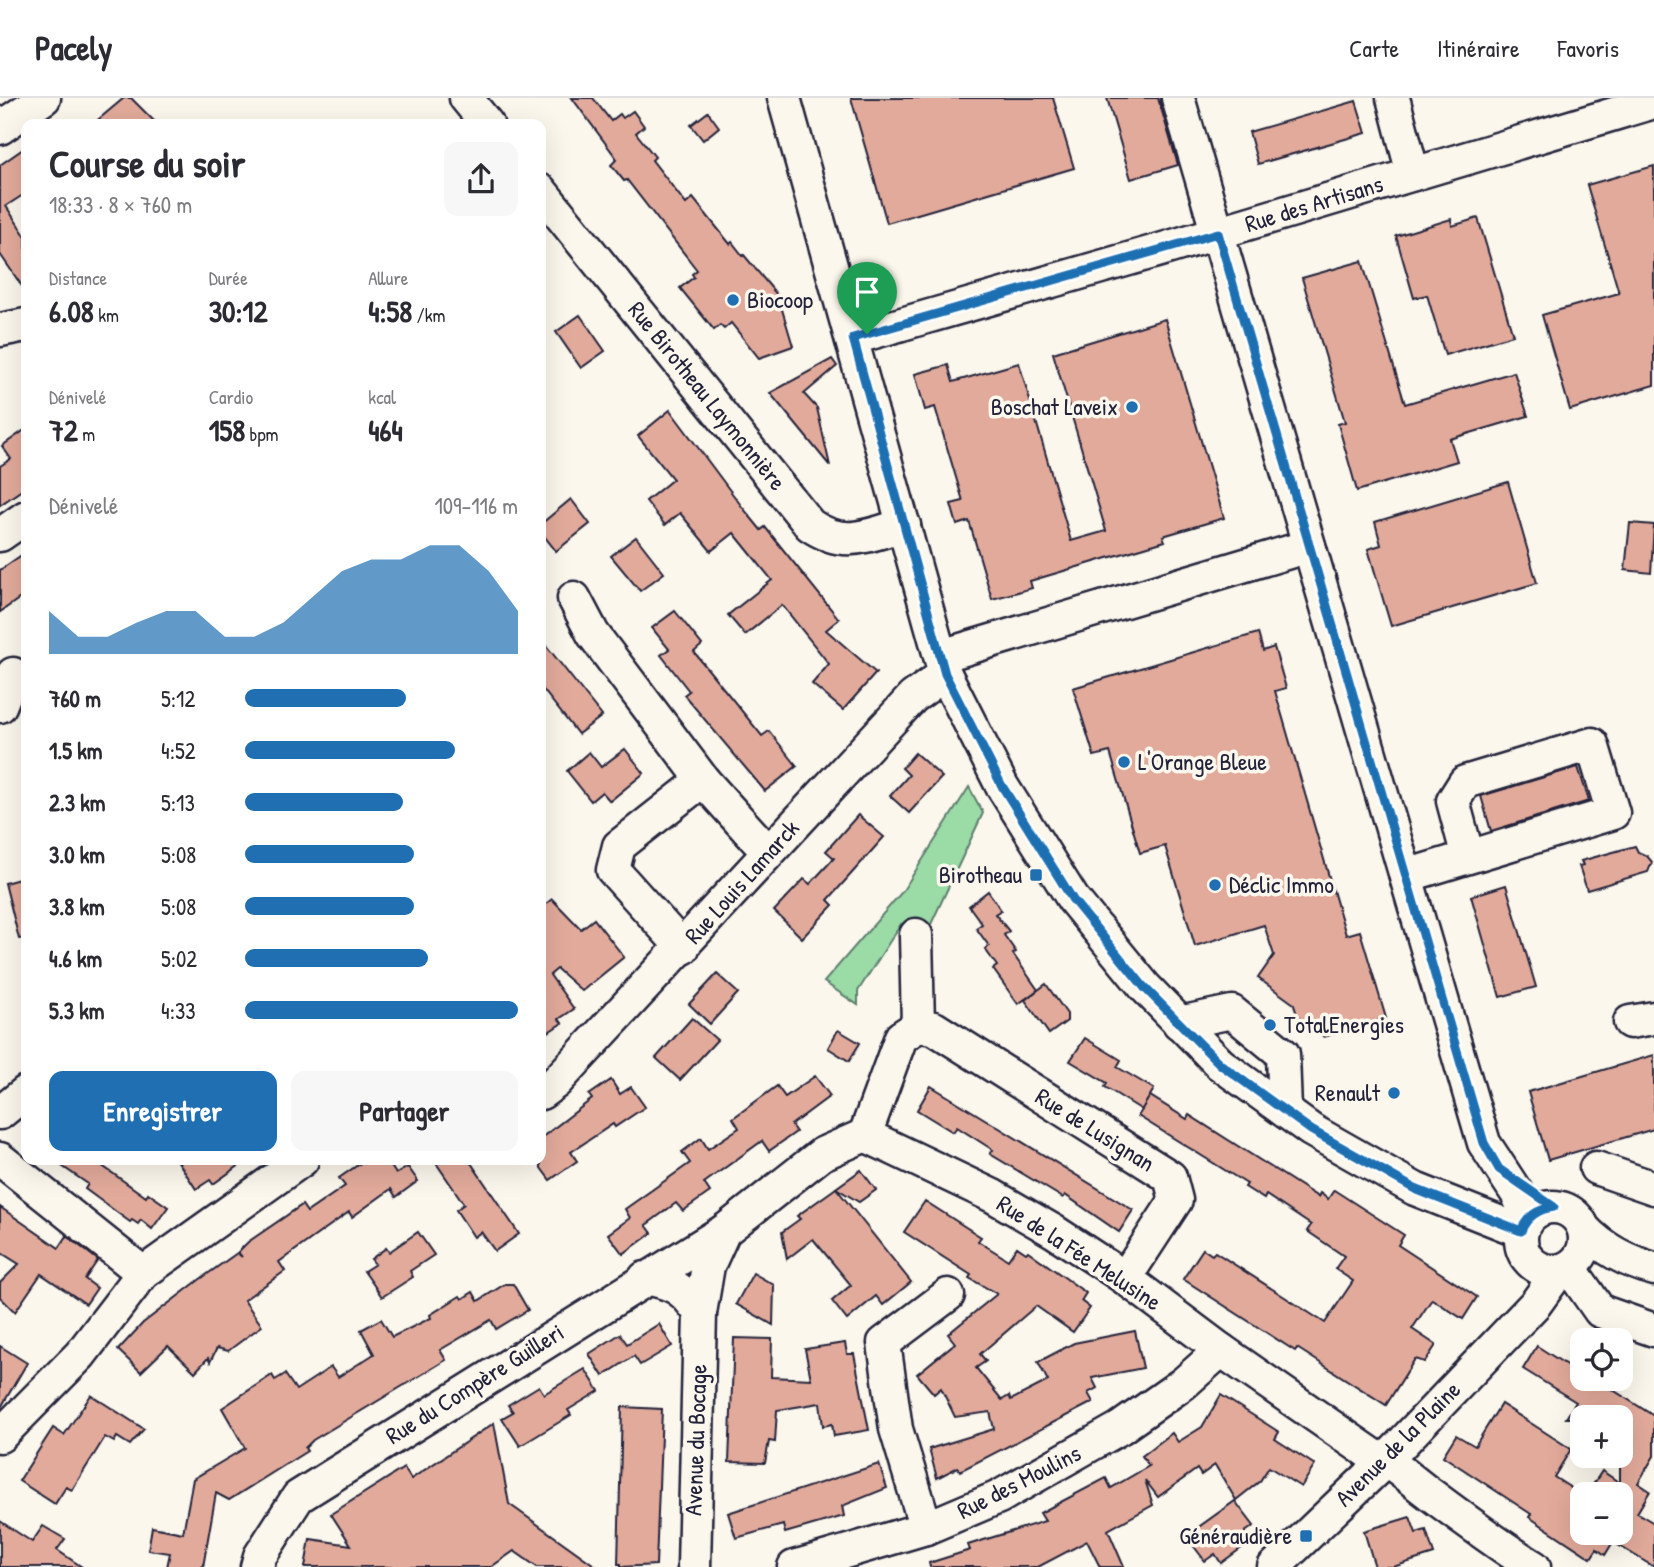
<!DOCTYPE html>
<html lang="fr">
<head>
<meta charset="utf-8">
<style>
  :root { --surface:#fff; --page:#f7f7f7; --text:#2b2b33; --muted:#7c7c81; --line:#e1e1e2; --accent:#1f6fb2 }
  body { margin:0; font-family:"Patrick Hand",sans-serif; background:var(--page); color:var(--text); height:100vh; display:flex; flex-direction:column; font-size:26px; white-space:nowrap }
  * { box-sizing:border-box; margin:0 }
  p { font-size:23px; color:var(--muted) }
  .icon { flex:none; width:38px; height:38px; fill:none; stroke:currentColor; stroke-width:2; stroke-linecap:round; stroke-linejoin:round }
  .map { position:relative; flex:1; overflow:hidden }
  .sheet { position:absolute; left:21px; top:21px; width:525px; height:1046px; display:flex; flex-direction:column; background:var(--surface); border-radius:14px; box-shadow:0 7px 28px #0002 }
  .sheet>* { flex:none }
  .fabs { position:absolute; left:1570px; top:1230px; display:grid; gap:14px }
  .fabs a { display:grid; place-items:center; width:63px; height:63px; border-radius:14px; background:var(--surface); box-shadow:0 7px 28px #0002; font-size:35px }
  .pin { position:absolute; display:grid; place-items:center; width:60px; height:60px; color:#fff; margin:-72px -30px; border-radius:50% 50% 50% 0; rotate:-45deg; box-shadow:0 0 7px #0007 }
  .pin .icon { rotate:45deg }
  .round { display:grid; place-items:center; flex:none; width:74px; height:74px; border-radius:14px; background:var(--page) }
  .headline { display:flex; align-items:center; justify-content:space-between; height:119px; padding:0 28px }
  h1 { font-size:38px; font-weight:700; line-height:52px }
  .figures { display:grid; grid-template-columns:repeat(3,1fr); gap:10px; height:119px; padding:7px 28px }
  .figures div { display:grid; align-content:center }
  .figures b { font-size:30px; font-weight:700 }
  .figures small { font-size:19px; font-weight:400 }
  .figures p { font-size:19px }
  .chart { height:196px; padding:14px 28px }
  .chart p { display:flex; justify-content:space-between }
  .chart svg { width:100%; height:126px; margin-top:7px; fill:var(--accent); opacity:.7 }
  .button { display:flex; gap:14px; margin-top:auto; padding:14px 28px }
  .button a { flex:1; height:80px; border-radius:14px; background:var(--accent); color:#fff; font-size:28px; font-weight:700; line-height:80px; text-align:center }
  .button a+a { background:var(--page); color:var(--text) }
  ul { padding:0 28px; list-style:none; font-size:23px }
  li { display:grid; grid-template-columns:112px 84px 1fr; align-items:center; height:52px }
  li i { height:18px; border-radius:9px; background:var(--accent) }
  header { display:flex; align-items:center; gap:42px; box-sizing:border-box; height:98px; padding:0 35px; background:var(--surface); border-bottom:2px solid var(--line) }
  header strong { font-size:33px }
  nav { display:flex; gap:38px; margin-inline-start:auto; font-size:24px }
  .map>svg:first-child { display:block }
  .green { fill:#9adba6; stroke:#5e7e70; stroke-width:2 }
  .building { fill:#e2aa9b; stroke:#22223b; stroke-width:2 }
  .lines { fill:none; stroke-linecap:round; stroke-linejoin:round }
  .minor-casing { stroke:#22223b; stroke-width:37 }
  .minor { stroke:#fbf7ec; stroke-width:32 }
  .route-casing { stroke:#fff; stroke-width:14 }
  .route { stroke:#1f6fb2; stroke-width:9 }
  .poi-dot { fill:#1f6fb2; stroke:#fbf7ec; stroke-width:2.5 }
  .labels { text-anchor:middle; stroke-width:7; stroke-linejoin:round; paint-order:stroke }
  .street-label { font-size:24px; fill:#22223b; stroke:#fbf7ec }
  .poi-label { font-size:24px; fill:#22223b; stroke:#fbf7ec; text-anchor:start }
</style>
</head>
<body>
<header>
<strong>Pacely</strong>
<nav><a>Carte</a><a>Itinéraire</a><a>Favoris</a></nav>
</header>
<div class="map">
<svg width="1654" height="1469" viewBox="0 0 1654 1469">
  <rect width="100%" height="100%" fill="#fbf7ec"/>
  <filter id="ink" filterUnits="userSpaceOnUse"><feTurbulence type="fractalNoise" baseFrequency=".0143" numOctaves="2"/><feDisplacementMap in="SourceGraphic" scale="14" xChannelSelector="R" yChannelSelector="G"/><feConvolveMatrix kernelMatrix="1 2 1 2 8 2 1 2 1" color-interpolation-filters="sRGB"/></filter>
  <g filter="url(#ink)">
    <polygon class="green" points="969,689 983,715 925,839 901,826 858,893 858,907 824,884 902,794"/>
    <g class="building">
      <polygon points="124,0 131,0 157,26 93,26"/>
      <polygon points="572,0 593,0 611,23 620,16 623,20 633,13 644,28 636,35 655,59 652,62 686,106 693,100 730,146 732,144 743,158 744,157 778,198 793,248 759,260 731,225 724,231 720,227 714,232 680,190 694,179 692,176 697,172 627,82 624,83 611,67 617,61"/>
      <polygon points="851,0 1053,0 1074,70 887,125"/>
      <polygon points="1107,0 1158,0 1178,67 1131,81"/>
      <polygon points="1356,3 1366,35 1258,66 1249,34"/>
      <polygon points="708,14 719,29 703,42 691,27"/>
      <polygon points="26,49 26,95 6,108 26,139 26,194 0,156 0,67"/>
      <polygon points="1654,68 1654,287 1570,312 1542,217 1619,195 1587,87"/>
      <polygon points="1478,120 1513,237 1445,257 1427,197 1414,200 1396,138 1451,121 1452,128"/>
      <polygon points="1362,163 1405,306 1514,274 1528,318 1450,341 1457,363 1357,393 1338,326 1345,324 1302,180"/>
      <polygon points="580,217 605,253 581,270 556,234"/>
      <polygon points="1165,221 1224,420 1163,438 1165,443 1030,483 1032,490 992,501 969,423 957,427 951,406 963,403 935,309 925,312 915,276 948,267 953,284 1019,265 1071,443 1106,433 1053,255"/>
      <polygon points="832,261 837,268 804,296 817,310 830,368 770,295"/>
      <polygon points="670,312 743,410 761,432 765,429 839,521 826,532 876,575 843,612 812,586 829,566 782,507 745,537 728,517 772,482 734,435 711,453 680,415 665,427 646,403 673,381 638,338"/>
      <polygon points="26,331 26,389 0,407 0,368 11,361 2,348"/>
      <polygon points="1508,384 1537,485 1391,528 1368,451 1381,447 1375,424"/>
      <polygon points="571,401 590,426 556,453 541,434 541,426"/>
      <polygon points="1630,425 1654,427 1651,475 1625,472"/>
      <polygon points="636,439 664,475 640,493 611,458"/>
      <polygon points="26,454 26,496 0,514 0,472"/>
      <polygon points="675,513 702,547 694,554 762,638 769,633 797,668 765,693 684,597 689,593 661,557 669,551 652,530"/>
      <polygon points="1258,535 1263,553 1274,549 1286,590 1275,593 1346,837 1360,833 1386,920 1324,939 1297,918 1294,906 1258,880 1274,857 1264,827 1195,848 1165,748 1140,755 1110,654 1094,658 1073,590"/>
      <polygon points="541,541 602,618 578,636 541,589"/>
      <polygon points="625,651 644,675 610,703 602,694 591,703 567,673 589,654 601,669"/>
      <polygon points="915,655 942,679 909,715 890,698 909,677 902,670"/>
      <polygon points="1578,669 1589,703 1491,733 1481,698"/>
      <polygon points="858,717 884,739 828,802 833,807 802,840 774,813 804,781 810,786 834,760 826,753"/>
      <polygon points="1635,748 1638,754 1647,758 1652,764 1648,774 1587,792 1579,768 1583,767 1581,763"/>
      <polygon points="26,779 26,840 19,841 5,785"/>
      <polygon points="1506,787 1536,889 1500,899 1471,798"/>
      <polygon points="988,793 1001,812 995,816 1009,833 1004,837 1016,854 1013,856 1038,892 1018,906 993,871 997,868 985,851 989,848 976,830 982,826 969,808"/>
      <polygon points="552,801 581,831 594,821 624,859 582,893 557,871 550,877 574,911 559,921 562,925 541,939 541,810"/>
      <polygon points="717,876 738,895 710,926 689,906"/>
      <polygon points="1046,886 1067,916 1067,923 1049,936 1025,902"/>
      <polygon points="692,920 717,942 680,982 656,960"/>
      <polygon points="838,932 860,945 849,963 828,950"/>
      <polygon points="1085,940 1121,962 1117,969 1154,991 1142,1011 1150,998 1187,1021 1189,1017 1318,1099 1320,1095 1328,1101 1334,1092 1404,1137 1398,1147 1477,1199 1463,1221 1432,1201 1412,1231 1436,1247 1425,1264 1415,1261 1386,1307 1297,1250 1295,1253 1183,1181 1203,1151 1212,1157 1215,1154 1325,1225 1353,1183 1335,1171 1344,1158 1307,1133 1311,1127 1266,1097 1264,1101 1245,1089 1247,1086 1138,1018 1142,1012 1105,989 1107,985 1070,963"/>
      <polygon points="1654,957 1654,1031 1548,1062 1528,994"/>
      <polygon points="815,978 830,998 791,1027 796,1034 769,1053 762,1043 704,1085 710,1094 683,1113 676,1105 646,1127 652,1135 623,1156 608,1136 630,1120 625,1111 690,1065 682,1054 701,1040 708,1051 739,1030 733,1020 777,988 785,999"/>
      <polygon points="611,982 620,996 631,989 645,1009 615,1029 613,1026 571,1054 577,1063 550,1082 541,1070 541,1040 592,1001 589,997"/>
      <polygon points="931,988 1133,1112 1119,1134 1065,1097 1063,1100 990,1056 993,1052 957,1029 953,1034 917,1012"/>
      <polygon points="53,1062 94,1062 146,1099 148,1095 168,1109 152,1131 141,1122 138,1126 132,1122 130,1124 85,1091 88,1086"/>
      <polygon points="177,1062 247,1062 213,1086 210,1082 196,1091"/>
      <polygon points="365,1062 387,1062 396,1076 408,1069 418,1083 396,1099 391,1091 352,1119 349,1114 279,1164 285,1173 244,1202 262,1228 252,1235 228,1253 217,1250 210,1264 208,1260 195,1274 168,1248 141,1274 118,1252 143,1225 199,1182 237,1155 242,1159 238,1154 248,1144 302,1107 307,1114 345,1088 339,1080"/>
      <polygon points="434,1062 469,1062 519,1136 495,1153 481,1134 474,1139 456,1112 464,1106"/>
      <polygon points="861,1072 876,1092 859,1104 836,1090"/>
      <polygon points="836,1090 911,1184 883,1207 876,1198 847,1222 832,1203 851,1187 813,1141 787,1161 782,1134 800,1121 797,1118"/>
      <polygon points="925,1103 981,1139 978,1143 1008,1162 1017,1149 1026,1155 1028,1153 1086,1195 1081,1203 1090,1210 1073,1234 1036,1208 980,1256 986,1263 976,1270 1002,1302 1009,1298 1011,1302 1048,1283 1038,1264 1074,1245 1135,1233 1143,1270 1092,1280 1097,1290 1088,1295 1093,1304 960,1373 958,1369 937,1380 929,1351 994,1331 990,1314 955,1319 941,1290 934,1296 917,1276 955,1245 948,1236 997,1196 969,1180 971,1177 904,1134"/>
      <polygon points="0,1109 59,1150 67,1138 98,1162 85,1181 97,1190 86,1206 41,1176 15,1214 0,1199 0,1185 19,1166 0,1154"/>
      <polygon points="418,1134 434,1157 410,1173 413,1179 382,1199 364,1173 375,1166 371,1161 386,1150 389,1154"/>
      <polygon points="753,1175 774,1187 773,1227 736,1206"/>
      <polygon points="505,1186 513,1186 528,1212 496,1231 491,1222 440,1252 446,1262 313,1342 305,1350 307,1353 229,1402 216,1395 203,1469 167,1469 170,1455 148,1452 152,1429 183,1435 193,1381 245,1350 222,1310 272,1277 275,1282 285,1276 296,1292 331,1269 338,1279 374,1256 361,1232 381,1221 392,1239 431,1220 430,1217 460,1198 462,1201 473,1194 478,1203"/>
      <polygon points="659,1226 672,1248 640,1267 634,1258 603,1278 589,1256 620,1236 627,1246"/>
      <polygon points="734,1240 772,1241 771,1279 811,1281 805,1251 845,1245 847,1256 854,1256 869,1332 834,1338 832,1326 823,1328 820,1305 777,1312 775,1344 769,1343 765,1365 729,1364"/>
      <polygon points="0,1248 27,1265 0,1311"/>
      <polygon points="1537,1248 1582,1277 1582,1281 1588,1281 1600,1289 1602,1285 1654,1318 1654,1358 1638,1385 1650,1393 1637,1415 1654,1425 1654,1469 1613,1444 1605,1457 1597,1451 1591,1460 1529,1419 1531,1416 1443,1358 1456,1337 1475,1348 1501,1306 1571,1351 1554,1379 1582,1397 1582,1435 1620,1435 1620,1396 1587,1396 1602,1373 1620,1385 1620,1320 1566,1320 1576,1304 1523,1271"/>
      <polygon points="585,1271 599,1293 568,1312 571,1317 520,1348 502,1320 513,1314 508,1307 539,1288 544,1296"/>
      <polygon points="91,1297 144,1331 130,1347 117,1339 114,1344 105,1339 72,1392 66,1389 55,1406 19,1383 53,1330 64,1337"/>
      <polygon points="1221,1297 1279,1334 1275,1341 1315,1367 1301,1389 1269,1369 1260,1383 1236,1402 1215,1367 1201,1377 1197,1371 1158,1399 1145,1382 1153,1407 1108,1432 1124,1469 1100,1469 1087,1443 1038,1469 930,1469 929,1465 970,1452 968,1447 1045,1423 1040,1415 1106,1380 1111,1390 1149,1368 1142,1358 1172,1335 1178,1344 1202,1329"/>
      <polygon points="622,1309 662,1311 656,1467 621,1469 621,1466 618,1466"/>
      <polygon points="494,1325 509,1406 597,1469 537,1469 514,1453 491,1469 305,1469 310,1441 351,1447 331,1416 404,1370 411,1381"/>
      <polygon points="879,1366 887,1390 842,1408 844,1418 785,1435 783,1427 736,1440 728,1415"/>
      <polygon points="1235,1403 1254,1428 1245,1434 1251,1443 1221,1465 1215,1456 1205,1463 1186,1438"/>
      <polygon points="1410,1419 1416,1435 1426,1432 1434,1456 1393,1469 1375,1469 1364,1433"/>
      <polygon points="0,1423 32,1444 43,1428 65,1441 57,1452 82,1469 0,1469"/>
    </g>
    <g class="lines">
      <g class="minor-casing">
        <g id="minor">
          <polyline points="466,0 487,26"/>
          <polyline points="784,0 945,576 1002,688 1073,801 1145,889 1220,966 1311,1032 1415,1091 1521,1133"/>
          <polyline points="1178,0 1484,1045 1518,1097 1528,1120"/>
          <polyline points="1393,0 1413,76"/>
          <polyline points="0,30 44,0"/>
          <path d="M541,93l269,334c35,24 57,10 94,0"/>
          <polyline points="0,232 26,227"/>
          <polyline points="853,240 1160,152 1654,4"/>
          <polyline points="0,437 26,419"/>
          <polyline points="574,500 593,536 703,682"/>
          <polyline points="941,558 1309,448"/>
          <polyline points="0,608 13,576"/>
          <polyline points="1406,778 1613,715 1592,646 1465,684 1453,703 1468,759"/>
          <polyline points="916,837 918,928"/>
          <polyline points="683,850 613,772 619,748 703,682 767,753"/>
          <polyline points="1630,924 1654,920"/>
          <polyline points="1179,925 1232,914 1283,956 1285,1013"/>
          <path d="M918,928l-17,11 -36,98 128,61 62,36 70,46 96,72 150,104c26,11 37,24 59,40 34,25 68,51 104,73"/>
          <polyline points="918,928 934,930 1170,1079 1176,1102 1125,1180"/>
          <polyline points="541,995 556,984 913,599 945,576"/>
          <polyline points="0,1015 26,994"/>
          <polyline points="0,1061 143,1175"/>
          <polyline points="1596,1070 1654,1090"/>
          <circle cx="1553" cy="1141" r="32"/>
          <path d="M1584,1131c20,21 43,32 70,40"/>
          <polyline points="1570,1170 1600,1213 1654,1232"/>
          <path d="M645,1180c28,5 38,10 55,35l8,-47 16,-35 98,-77 43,-19"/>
          <polyline points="0,1338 80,1257 143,1175 302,1062"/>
          <polyline points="926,1430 896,1331 884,1245 948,1197"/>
          <polyline points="257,1469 260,1458 298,1399 724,1133"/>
          <polyline points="694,1469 700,1215"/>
          <polyline points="794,1469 926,1430 999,1399 1120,1330 1184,1285 1221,1252"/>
          <polyline points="1274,1469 1386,1362 1536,1205 1559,1173"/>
        </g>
      </g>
      <use href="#minor" class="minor"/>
    </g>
  </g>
  <g class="lines" filter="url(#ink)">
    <g class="route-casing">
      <path id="route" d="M1218,135l266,910 15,26 55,38c-16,2 -27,9 -33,24l-106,-42 -104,-59 -91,-66 -76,-77 -71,-87 -71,-114 -57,-112 -92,-336z"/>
    </g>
    <use href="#route" class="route"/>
  </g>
  <g class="poi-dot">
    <circle cx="733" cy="202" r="7"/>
    <circle cx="1132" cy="309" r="7"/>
    <circle cx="1124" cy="664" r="7"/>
    <rect x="1029" y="770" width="14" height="14" rx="3.5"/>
    <circle cx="1215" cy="787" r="7"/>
    <circle cx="1270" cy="927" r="7"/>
    <circle cx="1394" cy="995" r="7"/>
    <rect x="1299" y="1431" width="14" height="14" rx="3.5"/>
  </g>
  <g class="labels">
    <g class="street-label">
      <text transform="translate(1314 106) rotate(-17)" y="8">Rue des Artisans</text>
      <text transform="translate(707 298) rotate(51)" y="8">Rue Birotheau Laymonnière</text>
      <text transform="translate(742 784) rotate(-48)" y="8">Rue Louis Lamarck</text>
      <text transform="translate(1095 1032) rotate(32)" y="8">Rue de Lusignan</text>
      <text transform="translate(1079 1155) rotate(33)" y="8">Rue de la Fée Melusine</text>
      <text transform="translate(475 1286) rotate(-32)" y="8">Rue du Compère Guilleri</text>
      <text transform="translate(696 1342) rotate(-88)" y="8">Avenue du Bocage</text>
      <text transform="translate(1398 1346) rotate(-45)" y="8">Avenue de la Plaine</text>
      <text transform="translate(1019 1384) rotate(-27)" y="8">Rue des Moulins</text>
    </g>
    <g class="poi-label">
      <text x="747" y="210">Biocoop</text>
      <text x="1118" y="317" text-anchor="end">Boschat Laveix</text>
      <text x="1138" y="672">L'Orange Bleue</text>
      <text x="1022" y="785" text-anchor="end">Birotheau</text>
      <text x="1229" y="795">Déclic Immo</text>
      <text x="1284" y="935">TotalEnergies</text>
      <text x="1380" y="1003" text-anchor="end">Renault</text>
      <text x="1292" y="1446" text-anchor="end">Généraudière</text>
    </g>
  </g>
</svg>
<div class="fabs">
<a><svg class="icon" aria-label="locate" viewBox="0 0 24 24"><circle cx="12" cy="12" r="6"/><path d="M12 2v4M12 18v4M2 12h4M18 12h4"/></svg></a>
<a>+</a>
<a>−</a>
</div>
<div class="pin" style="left:867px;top:236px;background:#1e9e55"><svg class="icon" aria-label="arrive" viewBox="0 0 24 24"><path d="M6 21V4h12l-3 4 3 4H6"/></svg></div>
<section class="sheet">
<div class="headline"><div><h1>Course du soir</h1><p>18:33 · 8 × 760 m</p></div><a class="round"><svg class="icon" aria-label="share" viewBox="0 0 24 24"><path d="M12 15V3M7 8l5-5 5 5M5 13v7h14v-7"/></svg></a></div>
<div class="figures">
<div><p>Distance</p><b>6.08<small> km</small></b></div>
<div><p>Durée</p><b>30:12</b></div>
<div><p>Allure</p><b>4:58<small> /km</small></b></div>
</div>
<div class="figures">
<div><p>Dénivelé</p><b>72<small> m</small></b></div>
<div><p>Cardio</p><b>158<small> bpm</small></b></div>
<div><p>kcal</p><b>464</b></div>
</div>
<div class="chart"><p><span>Dénivelé</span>109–116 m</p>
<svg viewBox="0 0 160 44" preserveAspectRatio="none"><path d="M0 44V29L10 38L20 38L30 33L40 29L50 29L60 38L70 38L80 33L90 24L100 15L110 11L120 11L130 6L140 6L150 15L160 29V44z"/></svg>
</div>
<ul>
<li><b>760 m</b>5:12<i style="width:59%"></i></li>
<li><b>1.5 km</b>4:52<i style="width:77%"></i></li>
<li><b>2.3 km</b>5:13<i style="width:58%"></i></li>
<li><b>3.0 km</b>5:08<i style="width:62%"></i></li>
<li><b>3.8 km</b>5:08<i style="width:62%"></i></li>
<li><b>4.6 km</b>5:02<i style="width:67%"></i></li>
<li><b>5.3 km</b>4:33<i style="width:100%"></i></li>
</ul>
<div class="button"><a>Enregistrer</a><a>Partager</a></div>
</section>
</div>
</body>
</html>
